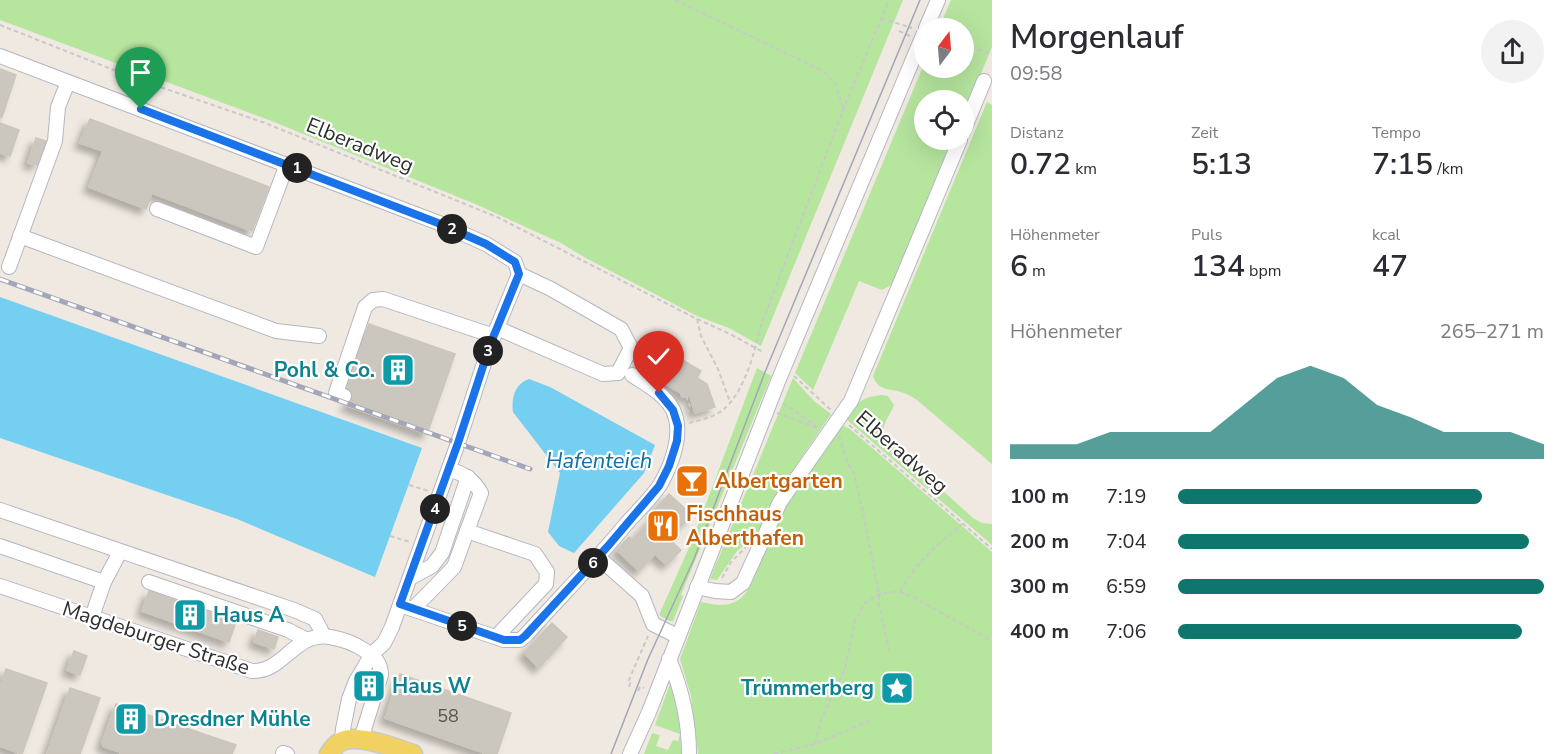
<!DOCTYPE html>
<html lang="de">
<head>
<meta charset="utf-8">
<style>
  :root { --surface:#fff; --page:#f2f2f3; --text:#2b2b33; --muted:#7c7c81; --accent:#0f766e }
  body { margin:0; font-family:"Nunito Sans",sans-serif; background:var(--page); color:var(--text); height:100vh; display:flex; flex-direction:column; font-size:22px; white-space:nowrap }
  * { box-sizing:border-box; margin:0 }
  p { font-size:20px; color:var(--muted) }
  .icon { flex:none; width:33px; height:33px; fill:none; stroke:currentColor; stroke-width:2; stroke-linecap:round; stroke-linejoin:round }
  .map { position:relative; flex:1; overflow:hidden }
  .sheet { display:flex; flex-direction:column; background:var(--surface); width:570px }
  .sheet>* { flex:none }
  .needle { width:39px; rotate:16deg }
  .fabs { position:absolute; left:914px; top:18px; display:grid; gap:12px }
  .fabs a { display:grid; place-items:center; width:60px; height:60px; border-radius:50%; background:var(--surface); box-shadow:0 6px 24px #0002; font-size:30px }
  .pin { position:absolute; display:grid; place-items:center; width:51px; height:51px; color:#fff; margin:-62px -26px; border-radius:50% 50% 50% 0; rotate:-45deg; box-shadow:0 0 6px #0007 }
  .pin .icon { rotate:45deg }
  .km { position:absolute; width:30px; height:30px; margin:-15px; border-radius:50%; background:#222; color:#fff; font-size:16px; line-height:30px; text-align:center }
  .round { display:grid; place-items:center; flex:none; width:63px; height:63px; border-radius:32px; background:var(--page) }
  .headline { display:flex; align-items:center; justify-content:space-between; height:102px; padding:0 18px }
  h1 { font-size:33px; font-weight:600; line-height:45px }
  .figures { display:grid; grid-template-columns:repeat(3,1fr); gap:9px; height:102px; padding:6px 18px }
  .figures div { display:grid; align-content:center }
  .figures b { font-size:30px; font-weight:600 }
  .figures small { font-size:16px; font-weight:400 }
  .figures p { font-size:16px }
  .chart { height:168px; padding:12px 18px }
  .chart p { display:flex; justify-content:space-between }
  .chart svg { width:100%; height:108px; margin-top:6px; fill:var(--accent); opacity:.7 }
  ul { padding:0 18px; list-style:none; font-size:20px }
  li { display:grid; grid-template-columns:96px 72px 1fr; align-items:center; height:45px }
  li i { height:15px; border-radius:8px; background:var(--accent) }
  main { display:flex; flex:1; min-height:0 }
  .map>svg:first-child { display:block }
  .green { fill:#b6e59e }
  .water { fill:#75cff0 }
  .building { fill:#cbc7bf; stroke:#cbc5ba; stroke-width:1.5; filter:url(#shadow) }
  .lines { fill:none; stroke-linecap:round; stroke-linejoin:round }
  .minor-casing { stroke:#b4b7c1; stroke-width:16 }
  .major-casing { stroke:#c9c9c9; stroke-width:21 }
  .path { stroke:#c9c9c9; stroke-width:2; stroke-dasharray:4.5 3; stroke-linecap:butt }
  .minor { stroke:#fff; stroke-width:14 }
  .major { stroke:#f2d163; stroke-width:18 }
  .tram { stroke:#a3a6b8; stroke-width:1.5 }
  .rail-casing { stroke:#a3a6b8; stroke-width:5 }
  .rail { stroke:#fff; stroke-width:3; stroke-dasharray:9; stroke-linecap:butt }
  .minor-bridge-casing { stroke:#b4b7c1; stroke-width:16; stroke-linecap:butt }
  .minor-bridge { stroke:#fff; stroke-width:14 }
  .route-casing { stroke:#fff; stroke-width:12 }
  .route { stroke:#1a73e8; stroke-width:8 }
  .labels { text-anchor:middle; stroke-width:4.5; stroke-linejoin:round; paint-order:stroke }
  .number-label { font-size:18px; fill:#555452 }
  .street-label { font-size:21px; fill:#2e2e2e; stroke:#fff }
  .culture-label { font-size:21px; font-weight:bold; fill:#0d838f; stroke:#fff; text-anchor:start }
  .food-label { font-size:21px; font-weight:bold; fill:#c56008; stroke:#fff; text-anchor:start }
  .water-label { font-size:22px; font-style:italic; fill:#0d6fa3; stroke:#fff }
</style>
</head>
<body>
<main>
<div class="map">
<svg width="992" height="754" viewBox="0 0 992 754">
  <defs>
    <filter id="shadow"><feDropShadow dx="-5.5" dy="5.5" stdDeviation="3" flood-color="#0004"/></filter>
  </defs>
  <rect width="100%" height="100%" fill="#efe9e1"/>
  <g class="green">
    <polygon points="0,0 903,0 761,346 729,328 697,316 584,257 561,243 473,203 269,120 0,20"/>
    <polygon points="951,0 992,0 992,47 963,116 963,100 924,100 924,140 953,140 893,284 882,290 859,281 813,390 795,373 924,64 924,68 963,68 963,28 939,28"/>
    <path d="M987,102l5,3v359l-75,-64c-4,-3 -8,-5 -13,-7 -13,-5 -26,-1 -31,-17z"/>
    <polygon points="757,368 771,376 681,595 683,596 673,621 669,621 659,615 692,541"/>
    <polygon points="793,378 814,401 831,414 780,489 759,534 737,551 717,580 710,579"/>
    <path d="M882,395l6,1 6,9c-5,13 -14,19 -9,34l88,79 9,5 10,1v21l-146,-126c12,-17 15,-22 36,-24z"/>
    <path d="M842,425l8,4 21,18 121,105v202h-294l-7,-58 -11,-37 21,-57c16,3 30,7 43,-7 11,-12 22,-54 31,-71 18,-35 44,-66 67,-99z"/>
    <path d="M671,681c6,24 10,48 10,73h-37l8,-21 8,2 -4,11 12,4 5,-10 5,1 2,-7 -25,-9z"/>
  </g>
  <g class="water">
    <polygon points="0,297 422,448 375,577 237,519 0,438"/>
    <path d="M529,379l21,8 105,58 -11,28 -70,80 -15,-7 -11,-14 12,-59 -47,-61c-2,-13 2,-29 16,-33z"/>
  </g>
  <g class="building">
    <polygon points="0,69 16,75 2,117 0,117"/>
    <polygon points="90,119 269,187 252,231 152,193 146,209 89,187 103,151 80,143"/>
    <polygon points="0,123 19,130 10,156 0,153"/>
    <polygon points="36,138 46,141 37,165 28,163"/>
    <polygon points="369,324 455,354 427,434 345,405 353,399 351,391 347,388"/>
    <polygon points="650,347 658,352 661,347 701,371 697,378 707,384 715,407 695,413 690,396 682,397 681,393 638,367"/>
    <polygon points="669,494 692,515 669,539 681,550 667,565 655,554 639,571 617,550 629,537 632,540 657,513 654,510"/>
    <polygon points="149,591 236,622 229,642 142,611"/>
    <polygon points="552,623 567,637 539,668 524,653"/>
    <polygon points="258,630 278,637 274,649 254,642"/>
    <polygon points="74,651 87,656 80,675 67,670"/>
    <polygon points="6,669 47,683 22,754 0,746 0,687"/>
    <polygon points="400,674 511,713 497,754 487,754 385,718"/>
    <polygon points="70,688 100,698 80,754 47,754"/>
    <polygon points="116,704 236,745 232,754 120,754 120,752 104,747 102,743"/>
  </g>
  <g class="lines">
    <g class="minor-casing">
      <g id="minor">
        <polyline points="926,28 938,0"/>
        <polyline points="0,56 439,223 486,244 515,262 519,274 490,345 458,443 392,627 384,643 372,654 356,681 349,699 343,729 342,741"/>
        <polyline points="963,132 984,81"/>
        <polyline points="157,209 256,247 287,164"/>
        <polyline points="20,236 276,331 319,336"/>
        <polyline points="9,267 55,141 58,107 68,82"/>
        <polyline points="497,328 603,374 618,373 631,348 621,329 551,289 519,274"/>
        <polyline points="344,396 336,393 338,387 365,307 373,300 383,299 494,336"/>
        <path d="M449,469c15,5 24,10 32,24l-14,38"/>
        <polyline points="0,510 294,610 315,619 324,636"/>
        <polyline points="0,546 104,582"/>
        <polyline points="598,557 642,596 653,624 677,636"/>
        <polyline points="410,578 432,566 442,553 468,477"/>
        <polyline points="149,582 288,630 305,639"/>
        <path d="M0,586l252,85c33,1 41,-39 78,-34 12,2 24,6 34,13 11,6 17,13 17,25l-20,64"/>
        <polyline points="697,587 715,591 731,592 743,583 780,502 851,401 960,140"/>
        <path d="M400,605l104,35h16l5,-4c34,-38 70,-74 102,-113 11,-12 24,-25 33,-38 12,-21 24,-52 13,-75 -8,-16 -26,-25 -41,-35"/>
        <polyline points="413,609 454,567 467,531 535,554 547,572 546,584 496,637"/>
        <polyline points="92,617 104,582 120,552"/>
        <path d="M669,659c13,31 20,61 20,95"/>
        <polyline points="283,753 287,754"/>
        <polyline points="630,754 649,712 779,379"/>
      </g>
    </g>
    <g class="major-casing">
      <path id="major" d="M329,754c4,-5 7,-11 13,-13 18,-7 54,7 71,13"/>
    </g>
    <g class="path">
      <polyline points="675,0 823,71 836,85 843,108"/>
      <polyline points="881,18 912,28"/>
      <polyline points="0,25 134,78 265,123 497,217 697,319 730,334 763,352"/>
      <polyline points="899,31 910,36"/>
      <polyline points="963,45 992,54"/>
      <polyline points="697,319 701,336 718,369 730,402"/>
      <polyline points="794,376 831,410"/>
      <polyline points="686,396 690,406 687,414"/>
      <polyline points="783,403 817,427"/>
      <polyline points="777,413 817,428"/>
      <path d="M689,423c11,-3 26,-6 35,-14 20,-17 31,-57 36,-81l83,-218 46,-110"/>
      <polyline points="849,425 992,549"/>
      <polyline points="839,436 848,464 853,470 863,512 879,594 879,605 890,654"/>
      <polyline points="409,485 429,491"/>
      <polyline points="390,536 410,542"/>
      <polyline points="722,578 731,562 746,547"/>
      <path d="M900,592c16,-30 36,-46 62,-68"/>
      <polyline points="629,687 630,683 628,682 648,636"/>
      <polyline points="638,691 640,687 644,688"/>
      <polyline points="815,744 821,720 845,669 855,620 865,603 879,594 889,592 900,592 913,597 992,641"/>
      <polyline points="774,754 815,744 869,721"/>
    </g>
    <use href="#minor" class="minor"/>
    <use href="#major" class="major"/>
    <polyline class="tram" points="611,754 648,659 694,559 765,372 920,0"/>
    <g class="rail-casing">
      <polyline id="rail" points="0,279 530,469"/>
    </g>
    <use href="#rail" class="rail"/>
    <g class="minor-bridge-casing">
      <polyline id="minor-bridge" points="779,379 924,33"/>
    </g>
    <use href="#minor-bridge" class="minor-bridge"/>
  </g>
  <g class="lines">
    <g class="route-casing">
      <polyline id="route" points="141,109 438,223 486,244 515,262 519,274 490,345 458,443 400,604 504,640 520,640 525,636 608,546 659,486 669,466 677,441 678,426 673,410 659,393"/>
    </g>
    <use href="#route" class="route"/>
  </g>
  <defs>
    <g id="building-square" transform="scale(1.725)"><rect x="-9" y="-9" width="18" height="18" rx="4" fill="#0f9aa8" stroke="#fff"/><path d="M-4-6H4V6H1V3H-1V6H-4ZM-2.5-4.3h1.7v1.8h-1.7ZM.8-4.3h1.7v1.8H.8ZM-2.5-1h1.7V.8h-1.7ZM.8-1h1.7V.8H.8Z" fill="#fff"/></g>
    <g id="bar-square" transform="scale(1.725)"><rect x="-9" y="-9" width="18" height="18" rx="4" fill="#e8710a" stroke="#fff"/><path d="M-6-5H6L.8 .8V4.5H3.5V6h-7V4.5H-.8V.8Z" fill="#fff"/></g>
    <g id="restaurant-square" transform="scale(1.725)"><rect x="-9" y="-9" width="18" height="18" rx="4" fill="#e8710a" stroke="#fff"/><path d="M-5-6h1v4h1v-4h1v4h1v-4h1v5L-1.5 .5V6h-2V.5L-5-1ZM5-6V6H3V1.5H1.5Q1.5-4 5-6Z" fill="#fff"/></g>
    <g id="sight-square" transform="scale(1.725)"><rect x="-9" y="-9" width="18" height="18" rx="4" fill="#0f9aa8" stroke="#fff"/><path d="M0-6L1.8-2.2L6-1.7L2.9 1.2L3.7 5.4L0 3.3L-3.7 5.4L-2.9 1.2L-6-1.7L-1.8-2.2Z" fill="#fff"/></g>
  </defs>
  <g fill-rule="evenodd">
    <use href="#building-square" x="398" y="370"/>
    <use href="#bar-square" x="692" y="481"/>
    <use href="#restaurant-square" x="663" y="526"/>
    <use href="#building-square" x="190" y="615"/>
    <use href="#building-square" x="369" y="686"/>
    <use href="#sight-square" x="897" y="688"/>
    <use href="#building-square" x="131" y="719"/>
  </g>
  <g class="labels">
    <g class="number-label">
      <text x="448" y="722">58</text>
    </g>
    <g class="street-label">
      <text transform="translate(360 145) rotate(22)" y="7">Elberadweg</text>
      <text transform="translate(902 452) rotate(41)" y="7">Elberadweg</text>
      <text transform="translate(156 638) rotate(18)" y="7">Magdeburger Straße</text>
    </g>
    <g class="culture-label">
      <text x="375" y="377" text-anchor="end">Pohl &amp; Co.</text>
      <text x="213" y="622">Haus A</text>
      <text x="392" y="693">Haus W</text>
      <text x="874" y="695" text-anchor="end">Trümmerberg</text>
      <text x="154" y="726">Dresdner Mühle</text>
    </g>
    <g class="food-label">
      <text x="715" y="488">Albertgarten</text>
      <text x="686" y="521">Fischhaus<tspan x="686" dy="24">Alberthafen</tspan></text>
    </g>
    <g class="water-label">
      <text x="599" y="468">Hafenteich</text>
    </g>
  </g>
</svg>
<div class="fabs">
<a><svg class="needle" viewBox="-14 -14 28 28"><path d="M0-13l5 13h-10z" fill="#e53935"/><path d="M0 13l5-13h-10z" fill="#7c7c81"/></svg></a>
<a><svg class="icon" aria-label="locate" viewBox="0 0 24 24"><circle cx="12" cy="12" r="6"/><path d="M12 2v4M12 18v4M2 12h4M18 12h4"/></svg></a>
</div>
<div class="pin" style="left:141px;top:109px;background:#1e9e55"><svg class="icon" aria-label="arrive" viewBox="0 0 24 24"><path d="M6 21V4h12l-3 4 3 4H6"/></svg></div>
<div class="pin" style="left:659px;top:393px;background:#d93025"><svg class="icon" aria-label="check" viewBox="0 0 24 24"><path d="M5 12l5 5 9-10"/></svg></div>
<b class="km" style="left:297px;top:168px">1</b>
<b class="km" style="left:452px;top:229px">2</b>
<b class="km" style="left:488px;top:351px">3</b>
<b class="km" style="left:435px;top:509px">4</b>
<b class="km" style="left:462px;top:626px">5</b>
<b class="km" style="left:593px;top:563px">6</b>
</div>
<section class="sheet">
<div class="headline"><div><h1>Morgenlauf</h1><p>09:58</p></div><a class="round"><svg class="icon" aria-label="share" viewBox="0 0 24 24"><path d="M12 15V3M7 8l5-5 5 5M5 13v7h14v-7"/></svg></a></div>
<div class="figures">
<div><p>Distanz</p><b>0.72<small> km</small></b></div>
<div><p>Zeit</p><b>5:13</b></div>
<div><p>Tempo</p><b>7:15<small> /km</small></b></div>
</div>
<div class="figures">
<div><p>Höhenmeter</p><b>6<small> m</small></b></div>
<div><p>Puls</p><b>134<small> bpm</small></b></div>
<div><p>kcal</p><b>47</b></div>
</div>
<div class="chart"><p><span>Höhenmeter</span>265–271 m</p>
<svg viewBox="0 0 160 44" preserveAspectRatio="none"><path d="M0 44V38L10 38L20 38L30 33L40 33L50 33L60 33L70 22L80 11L90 6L100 11L110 22L120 27L130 33L140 33L150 33L160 38V44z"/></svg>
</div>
<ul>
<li><b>100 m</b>7:19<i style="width:83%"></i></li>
<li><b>200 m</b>7:04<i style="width:96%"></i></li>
<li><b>300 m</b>6:59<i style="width:100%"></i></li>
<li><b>400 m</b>7:06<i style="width:94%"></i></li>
</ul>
</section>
</main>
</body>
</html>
